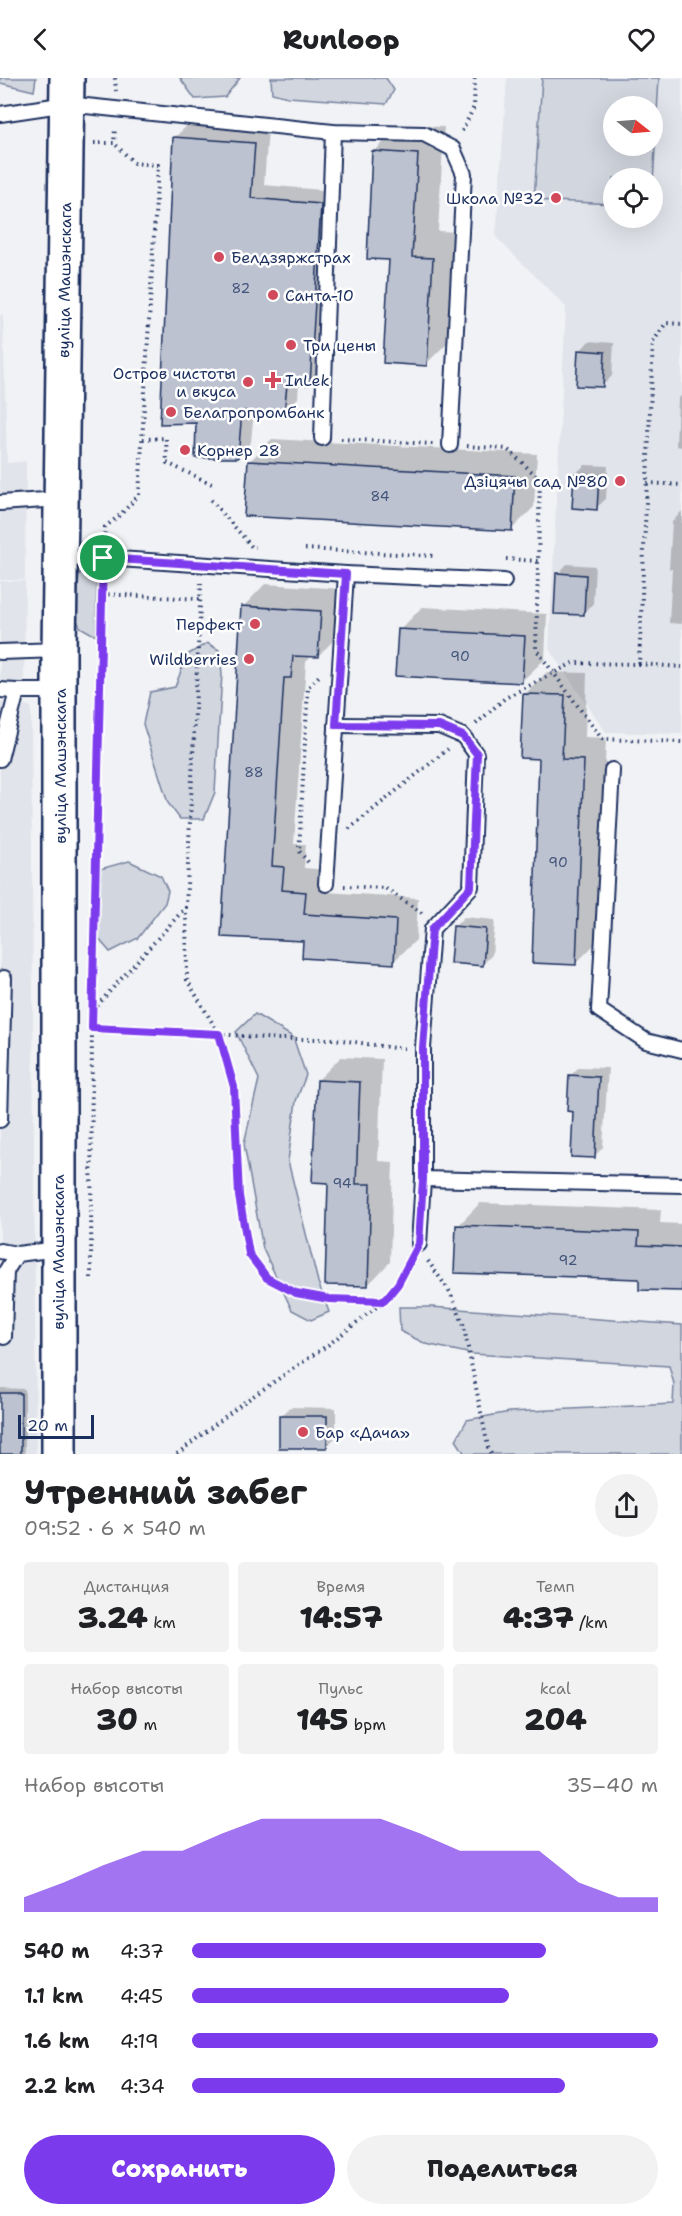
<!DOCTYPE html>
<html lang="ru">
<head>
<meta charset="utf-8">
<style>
  :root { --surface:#fff; --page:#f2f2f2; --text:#202124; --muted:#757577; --accent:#7c3aed }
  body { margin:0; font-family:"Shantell Sans",sans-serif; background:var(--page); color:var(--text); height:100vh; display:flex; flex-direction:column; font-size:22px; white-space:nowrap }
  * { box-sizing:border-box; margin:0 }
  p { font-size:20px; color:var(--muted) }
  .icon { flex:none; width:33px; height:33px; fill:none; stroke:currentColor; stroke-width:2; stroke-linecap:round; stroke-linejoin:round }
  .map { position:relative; height:1376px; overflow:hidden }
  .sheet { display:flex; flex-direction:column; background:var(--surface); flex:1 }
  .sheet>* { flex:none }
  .needle { width:39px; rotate:107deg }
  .buttons { position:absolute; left:603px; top:18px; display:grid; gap:12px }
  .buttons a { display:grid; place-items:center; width:60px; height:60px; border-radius:50%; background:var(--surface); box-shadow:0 6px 24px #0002; font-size:30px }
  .scale { position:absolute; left:18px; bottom:15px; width:76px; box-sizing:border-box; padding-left:6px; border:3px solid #1b2f5e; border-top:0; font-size:16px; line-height:21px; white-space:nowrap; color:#1b2f5e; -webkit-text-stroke:4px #fff; paint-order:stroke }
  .pin { position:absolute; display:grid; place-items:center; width:51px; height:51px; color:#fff; margin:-26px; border:3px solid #fff; border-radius:50%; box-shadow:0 2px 6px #0007 }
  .round { display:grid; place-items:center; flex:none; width:63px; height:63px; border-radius:32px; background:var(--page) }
  .headline { display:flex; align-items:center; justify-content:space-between; height:102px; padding:0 24px }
  h1 { font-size:33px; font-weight:800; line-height:45px }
  .stats { display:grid; grid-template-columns:repeat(3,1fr); gap:9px; height:102px; padding:6px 24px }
  .stats div { display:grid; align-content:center; border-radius:6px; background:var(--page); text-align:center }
  .stats b { font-size:30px; font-weight:800 }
  .stats small { font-size:16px; font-weight:400 }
  .stats p { font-size:16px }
  .chart { height:168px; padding:12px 24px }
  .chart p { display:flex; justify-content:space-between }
  .chart svg { width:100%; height:108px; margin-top:6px; fill:var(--accent); opacity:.7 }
  .cta { display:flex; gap:12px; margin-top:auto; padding:12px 24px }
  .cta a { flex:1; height:69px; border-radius:36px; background:var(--accent); color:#fff; font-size:24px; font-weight:800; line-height:69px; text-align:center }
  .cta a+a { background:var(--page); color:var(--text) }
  ul { padding:0 24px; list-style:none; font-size:20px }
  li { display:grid; grid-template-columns:96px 72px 1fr; align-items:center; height:45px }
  li i { height:15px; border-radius:8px; background:var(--accent) }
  header { display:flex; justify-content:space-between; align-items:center; height:78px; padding:0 24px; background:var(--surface); font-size:27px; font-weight:800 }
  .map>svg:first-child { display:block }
  .built { fill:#e1e4ea; fill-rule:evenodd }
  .green { fill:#d2d6df; stroke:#76829e; stroke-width:1.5; fill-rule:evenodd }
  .shadow { fill:#0003 }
  .building { fill:#bcc2d0; stroke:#1b2f5e; stroke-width:1.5 }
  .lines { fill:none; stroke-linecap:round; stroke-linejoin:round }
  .lane-casing { stroke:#1b2f5e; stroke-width:18 }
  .secondary-casing { stroke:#1b2f5e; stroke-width:38 }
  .path { stroke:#1b2f5e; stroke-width:4; stroke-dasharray:1.5 4.5; stroke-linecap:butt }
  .lane { stroke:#fff; stroke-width:14 }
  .secondary { stroke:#fff; stroke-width:33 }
  .route-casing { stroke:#fff; stroke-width:12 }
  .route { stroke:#7c3aed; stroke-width:8 }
  .poi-dot { fill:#d1495b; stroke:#fff; stroke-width:2 }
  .labels { text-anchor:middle; stroke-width:5; stroke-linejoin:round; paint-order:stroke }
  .number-label { font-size:14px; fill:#43547a }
  .poi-label { font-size:16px; fill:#1b2f5e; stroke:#fff; text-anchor:start }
  .street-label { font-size:16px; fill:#1b2f5e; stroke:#fff }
</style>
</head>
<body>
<header><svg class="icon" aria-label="back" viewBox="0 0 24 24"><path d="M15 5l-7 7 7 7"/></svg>Runloop<svg class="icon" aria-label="heart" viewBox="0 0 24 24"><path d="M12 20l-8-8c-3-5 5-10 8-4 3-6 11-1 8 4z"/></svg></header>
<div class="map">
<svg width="682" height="1376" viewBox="0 0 682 1376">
  <rect width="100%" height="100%" fill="#f1f2f5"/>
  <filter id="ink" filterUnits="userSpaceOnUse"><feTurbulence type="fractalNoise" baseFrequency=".0167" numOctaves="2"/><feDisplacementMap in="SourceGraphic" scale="12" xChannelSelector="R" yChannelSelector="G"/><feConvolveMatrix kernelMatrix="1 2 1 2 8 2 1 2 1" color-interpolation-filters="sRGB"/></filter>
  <g filter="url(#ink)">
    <g class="built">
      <path d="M507,0h175v656l-76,-2 -57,-83 17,-342 -70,-70zM614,28h38v40h-38zM614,100h38v40h-38z"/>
      <polygon points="0,237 3,237 7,385 26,383 25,502 0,502"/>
      <polygon points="0,503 25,503 24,606 0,604"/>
      <polygon points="0,624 31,628 36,1376 0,1376"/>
    </g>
    <g class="green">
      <polygon points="0,0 36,0 34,13 0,5"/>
      <polygon points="180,0 240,0 225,19 195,21"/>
      <polygon points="271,0 386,0 394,12 386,26 288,19 272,15"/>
      <path d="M542,0h117l-6,106 -1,-6h-38l-1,26 -79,-4zM614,28h38v40h-38z"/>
      <polygon points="91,487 97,488 96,558 80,549 76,540 79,497 84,490"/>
      <polygon points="207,565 219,572 222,595 215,714 204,741 180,741 168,725 143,646 150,614 175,609 187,577"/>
      <polygon points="129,783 161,798 168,813 165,825 138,860 110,874 98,860 100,791"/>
      <polygon points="255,936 293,959 306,997 296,1023 288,1083 318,1204 329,1234 311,1242 292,1232 263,1171 244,1066 259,1001 236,954"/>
      <polygon points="399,1229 431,1229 682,1247 682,1376 465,1376 456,1362 467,1342 510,1334 673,1326 674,1306 669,1288 472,1276 426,1266 400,1253"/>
    </g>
    <g class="shadow">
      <polygon points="189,46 268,51 264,107 334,113 323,292 309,306 299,305 298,320 284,334 254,332 251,364 237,378 197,344 175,59"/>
      <polygon points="400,47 444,49 438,153 459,154 453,259 426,286 374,74"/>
      <polygon points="589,263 614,265 612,298 602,308 580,273"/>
      <polygon points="682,317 682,369 676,368 678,321"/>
      <polygon points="272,361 537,376 534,429 511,452 249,384"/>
      <polygon points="585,387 608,388 606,421 596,430 575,396"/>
      <polygon points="682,433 682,546 669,545 672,491 669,491 672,444"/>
      <polygon points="567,486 595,488 593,526 583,536 558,496"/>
      <polygon points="265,506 343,511 341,555 318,578 312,577 306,584 294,766 306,766 304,790 328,792 326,814 418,820 416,862 393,884 305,862 222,857 243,529"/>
      <polygon points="422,529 547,536 545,581 522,603 400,552"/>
      <polygon points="547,594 587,595 585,659 606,660 598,863 575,886 541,679 524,617"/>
      <polygon points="464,839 495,842 492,877 482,887 454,849"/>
      <polygon points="341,979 382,981 378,1083 393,1084 390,1184 368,1207 318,1002"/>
      <polygon points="579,989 608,990 603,1069 594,1079 575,1032 570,998"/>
      <polygon points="480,1125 661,1132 660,1145 682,1146 682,1212 458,1148"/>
      <polygon points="0,1310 25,1311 25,1376 0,1376"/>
      <polygon points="290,1329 336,1330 336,1359 326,1369 281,1339"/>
    </g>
    <g class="building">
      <polygon points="173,59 255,65 251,120 321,126 310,307 287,307 284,336 242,333 238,380 195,380 196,345 160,346"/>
      <polygon points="372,73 418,76 412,179 433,180 427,288 383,285 389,182 367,181"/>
      <polygon points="578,272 605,274 603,309 576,308"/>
      <polygon points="248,383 515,398 512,453 244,438"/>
      <polygon points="574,396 599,397 597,432 572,430"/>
      <polygon points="556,495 586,497 584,537 554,536"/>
      <polygon points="241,528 321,533 318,579 293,578 291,600 284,600 272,788 284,789 282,812 306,814 304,836 396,842 394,886 302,880 303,863 221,859"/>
      <polygon points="398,551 525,558 522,605 395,598"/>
      <polygon points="523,616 565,617 562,681 584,682 576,887 532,885 539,681 520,680"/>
      <polygon points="453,848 486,851 483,888 450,885"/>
      <polygon points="569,997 599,999 595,1080 571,1079 573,1034 567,1033"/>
      <polygon points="317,1002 360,1004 356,1106 371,1106 368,1208 325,1207 328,1105 312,1104"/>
      <polygon points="456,1147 639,1154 638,1167 682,1169 682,1213 639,1212 639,1201 454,1195"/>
      <rect x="0" y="1315" width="21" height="61"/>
      <rect x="279" y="1338" width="48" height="32"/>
    </g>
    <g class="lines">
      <g class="lane-casing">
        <g id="lane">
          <polyline points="0,36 67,26 333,54 424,56 453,71 464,96 450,367"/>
          <polyline points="322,360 333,54"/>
          <polyline points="0,425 60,421"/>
          <polyline points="59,481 103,480 346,496 504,503"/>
          <polyline points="0,574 59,572"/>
          <polyline points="0,612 17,613"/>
          <polyline points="336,647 439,648 463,658 476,676 471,809 432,851 423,970 423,1101 682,1107"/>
          <polyline points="0,681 17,613 58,613"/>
          <polyline points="612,692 599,932 646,963 682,972"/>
          <polyline points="326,806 346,496"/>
          <polyline points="0,1042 4,900"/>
          <polyline points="419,1166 423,1101"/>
          <polyline points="0,1173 17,1176"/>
          <polyline points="4,1259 6,1193 17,1176 58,1171"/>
        </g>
      </g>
      <g class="secondary-casing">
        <g id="secondary">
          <path id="s1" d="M59,1376v-804l8,-572"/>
        </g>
      </g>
      <g class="path">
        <polyline points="115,0 116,13"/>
        <polyline points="462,53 474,29 475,0"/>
        <polyline points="94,65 114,65 115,50"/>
        <polyline points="143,361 166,360 167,385 212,406"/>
        <polyline points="341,361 433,366"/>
        <polyline points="467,368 507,371 540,401 536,571 602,661 682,664"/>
        <polyline points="647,405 682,407"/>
        <polyline points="211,422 252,469 256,469"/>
        <polyline points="104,462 105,449 120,437 139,417 158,87 134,85 114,65"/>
        <polyline points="305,471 436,478"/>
        <polyline points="506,481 538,483"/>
        <polyline points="102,516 200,521"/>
        <polyline points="639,586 682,589"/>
        <polyline points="476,646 505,620 573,585 639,586 653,264 666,245 682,246"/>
        <polyline points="349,751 448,671"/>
        <polyline points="308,784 299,773 308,609 319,598"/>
        <polyline points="344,808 385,810 422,835"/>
        <polyline points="186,829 187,902 219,956 235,1009 239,1118 249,1176 267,1199 296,1215 329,1222 384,1223"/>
        <polyline points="93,932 186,829 201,505"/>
        <polyline points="92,950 219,956 277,961 335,961 394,970 405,970"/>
        <polyline points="428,1183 450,1214 463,1245 488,1369 491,1376"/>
        <polyline points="91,1200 92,933 102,497"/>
        <polyline points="177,1376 240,1327 328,1267 384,1223 398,1206 410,1182"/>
      </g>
      <use href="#lane" class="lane"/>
      <use href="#secondary" class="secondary"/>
    </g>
  </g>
  <g class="lines" filter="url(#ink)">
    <g class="route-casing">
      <polygon id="route" points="103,480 346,496 336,647 439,648 463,658 477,676 471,809 432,851 423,970 423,1101 419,1166 398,1206 384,1223 329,1221 296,1215 267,1200 249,1176 239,1118 234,1009 219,956 92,950"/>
    </g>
    <use href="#route" class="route"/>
  </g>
  <g class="poi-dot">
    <circle cx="556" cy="120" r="6"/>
    <circle cx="219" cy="179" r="6"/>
    <circle cx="273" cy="217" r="6"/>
    <circle cx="291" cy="267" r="6"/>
    <path d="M270 293h6v6h6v6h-6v6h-6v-6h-6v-6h6z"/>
    <circle cx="248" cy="304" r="6"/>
    <circle cx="171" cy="334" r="6"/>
    <circle cx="185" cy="372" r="6"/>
    <circle cx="620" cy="403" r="6"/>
    <circle cx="255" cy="546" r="6"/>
    <circle cx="249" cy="581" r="6"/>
    <circle cx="303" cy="1354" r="6"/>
  </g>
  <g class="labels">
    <g class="number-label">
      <text x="241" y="215">82</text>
      <text x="380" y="423">84</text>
      <text x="460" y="583">90</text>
      <text x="254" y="699">88</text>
      <text x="558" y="789">90</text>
      <text x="342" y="1110">94</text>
      <text x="568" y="1187">92</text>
    </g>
    <g class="poi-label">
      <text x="544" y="126" text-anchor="end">Школа №32</text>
      <text x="231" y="185">Белдзяржстрах</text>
      <text x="285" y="223">Санта-10</text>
      <text x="303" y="273">Три цены</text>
      <text x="236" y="301" text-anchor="end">Остров чистоты<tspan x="236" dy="18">и вкуса</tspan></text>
      <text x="285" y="308">InLek</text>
      <text x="183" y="340">Белагропромбанк</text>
      <text x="197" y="378">Корнер 28</text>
      <text x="608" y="409" text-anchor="end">Дзіцячы сад №80</text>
      <text x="243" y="552" text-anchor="end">Перфект</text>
      <text x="237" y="587" text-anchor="end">Wildberries</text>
      <text x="315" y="1360">Бар «Дача»</text>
    </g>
    <g class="street-label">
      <text dy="6" stroke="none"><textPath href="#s1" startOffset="1174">вуліца Машэнскага</textPath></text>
      <text transform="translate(60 688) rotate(-90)" y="6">вуліца Машэнскага</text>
      <text transform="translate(58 1174) rotate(-90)" y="6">вуліца Машэнскага</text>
    </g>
  </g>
</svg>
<div class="buttons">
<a><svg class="needle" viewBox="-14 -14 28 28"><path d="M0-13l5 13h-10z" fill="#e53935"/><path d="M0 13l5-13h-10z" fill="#757577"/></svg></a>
<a><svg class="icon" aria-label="locate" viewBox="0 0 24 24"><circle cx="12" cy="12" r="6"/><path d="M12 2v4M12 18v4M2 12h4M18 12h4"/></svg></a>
</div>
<div class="scale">20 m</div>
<div class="pin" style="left:103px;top:480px;background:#1e9e55"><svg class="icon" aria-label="arrive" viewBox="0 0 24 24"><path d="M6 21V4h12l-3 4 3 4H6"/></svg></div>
</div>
<section class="sheet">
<div class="headline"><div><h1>Утренний забег</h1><p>09:52 · 6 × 540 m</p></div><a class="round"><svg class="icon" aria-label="share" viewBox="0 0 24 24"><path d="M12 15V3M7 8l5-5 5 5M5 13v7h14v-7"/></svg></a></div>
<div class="stats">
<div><p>Дистанция</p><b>3.24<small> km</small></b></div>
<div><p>Время</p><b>14:57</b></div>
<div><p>Темп</p><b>4:37<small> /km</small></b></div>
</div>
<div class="stats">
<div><p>Набор высоты</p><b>30<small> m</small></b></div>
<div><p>Пульс</p><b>145<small> bpm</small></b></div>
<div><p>kcal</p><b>204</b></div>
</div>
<div class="chart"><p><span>Набор высоты</span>35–40 m</p>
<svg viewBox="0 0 160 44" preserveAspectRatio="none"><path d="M0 44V38L10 32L20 25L30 19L40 19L50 12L60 6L70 6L80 6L90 6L100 12L110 19L120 19L130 19L140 32L150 38L160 38V44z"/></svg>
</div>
<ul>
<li><b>540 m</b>4:37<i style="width:76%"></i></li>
<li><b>1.1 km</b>4:45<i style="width:68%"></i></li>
<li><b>1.6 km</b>4:19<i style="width:100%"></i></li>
<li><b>2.2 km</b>4:34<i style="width:80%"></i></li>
</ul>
<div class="cta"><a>Сохранить</a><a>Поделиться</a></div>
</section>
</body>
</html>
